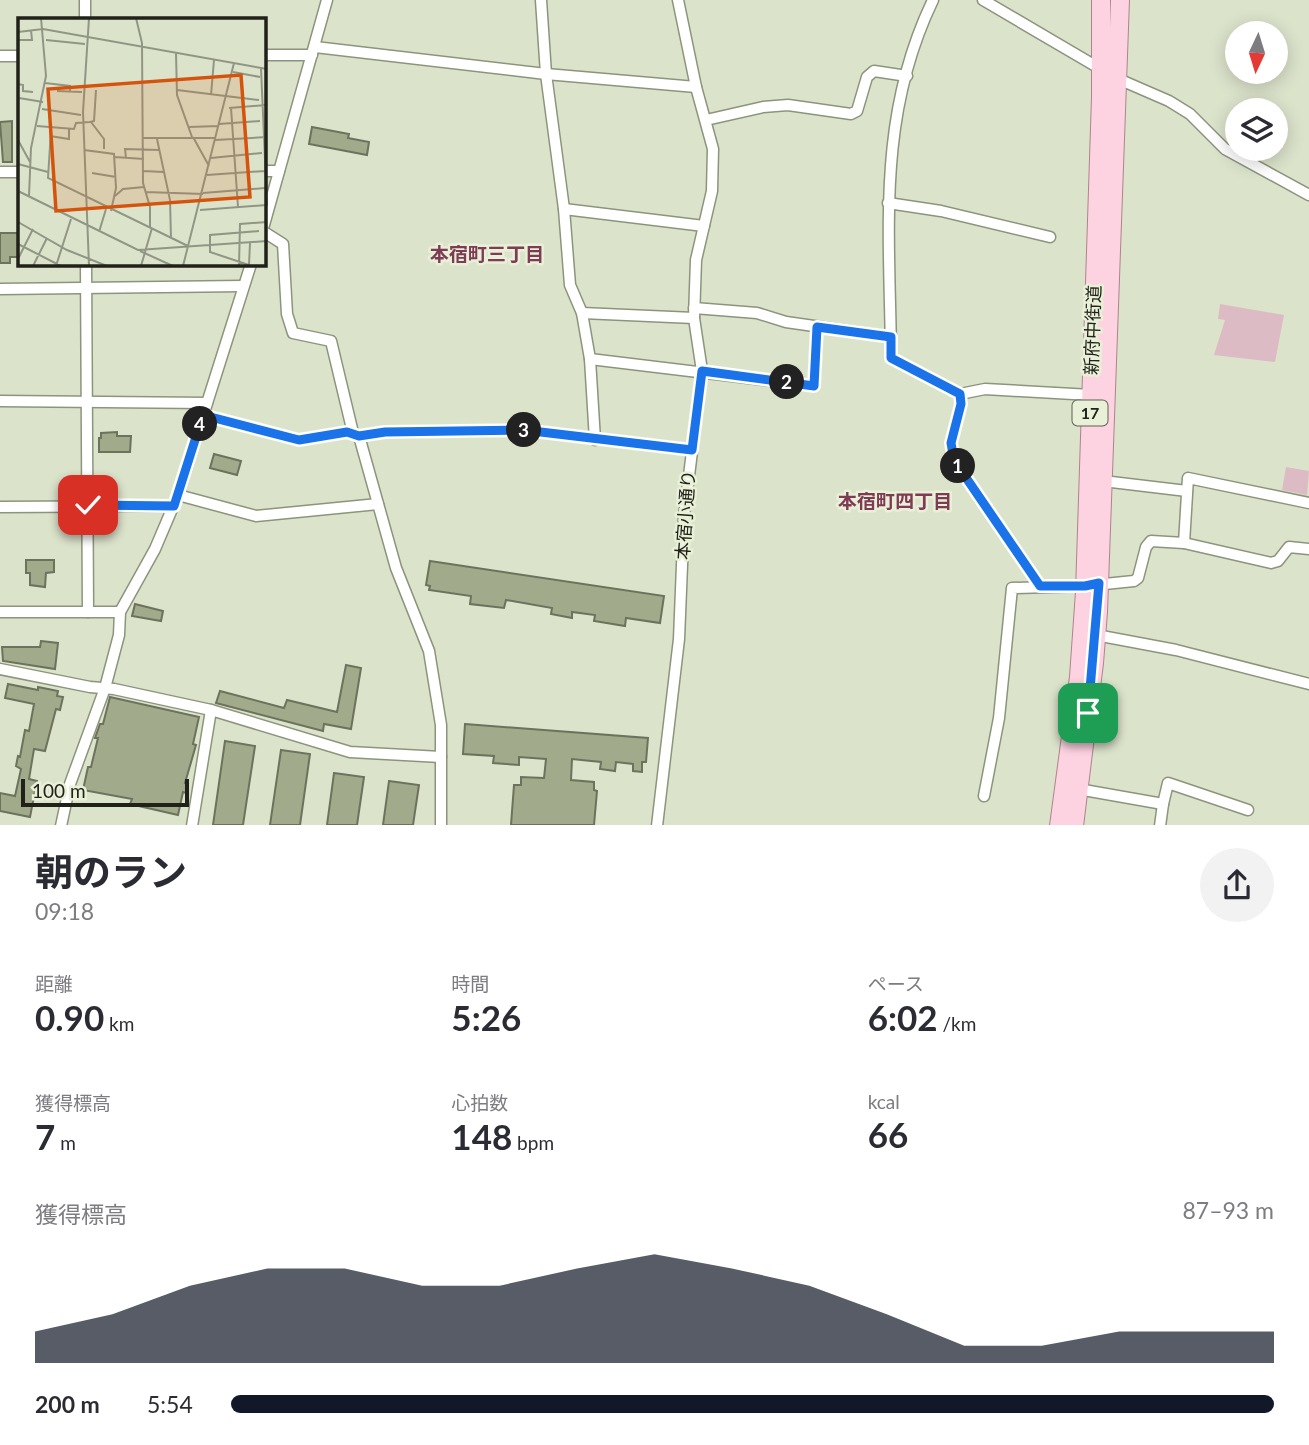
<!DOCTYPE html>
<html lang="ja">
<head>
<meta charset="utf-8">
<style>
  :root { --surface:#fff; --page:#f2f2f3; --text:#2b2b33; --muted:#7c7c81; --accent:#111827 }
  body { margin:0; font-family:Lato,"Noto Sans JP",sans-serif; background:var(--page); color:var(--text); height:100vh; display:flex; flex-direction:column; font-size:26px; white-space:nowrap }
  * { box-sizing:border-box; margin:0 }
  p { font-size:23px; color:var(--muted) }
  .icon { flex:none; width:38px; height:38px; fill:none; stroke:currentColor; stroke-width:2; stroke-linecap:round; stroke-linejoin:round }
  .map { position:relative; height:825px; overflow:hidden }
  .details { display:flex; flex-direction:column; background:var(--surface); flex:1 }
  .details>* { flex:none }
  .needle { width:46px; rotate:184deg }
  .buttons { position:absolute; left:1225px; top:21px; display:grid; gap:14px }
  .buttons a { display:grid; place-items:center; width:63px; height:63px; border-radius:50%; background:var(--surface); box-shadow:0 4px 18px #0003; font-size:35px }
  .scale { position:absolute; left:21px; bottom:18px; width:168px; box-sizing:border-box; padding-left:7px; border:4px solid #202219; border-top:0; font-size:19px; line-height:24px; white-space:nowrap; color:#202219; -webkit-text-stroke:5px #e9f0d8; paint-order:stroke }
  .pin { position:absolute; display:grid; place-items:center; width:60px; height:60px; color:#fff; margin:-30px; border-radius:14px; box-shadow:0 4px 10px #0006 }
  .km { position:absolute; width:35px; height:35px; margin:-18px; border-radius:50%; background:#222; color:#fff; font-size:19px; line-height:35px; text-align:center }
  .round { display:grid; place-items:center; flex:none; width:74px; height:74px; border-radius:37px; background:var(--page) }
  .head { display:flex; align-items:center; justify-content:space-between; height:119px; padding:0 35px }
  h1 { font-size:38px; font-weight:700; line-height:52px }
  .metrics { display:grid; grid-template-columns:repeat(3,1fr); gap:10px; height:119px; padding:7px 35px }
  .metrics div { display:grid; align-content:center }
  .metrics b { font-size:35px; font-weight:700 }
  .metrics small { font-size:19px; font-weight:400 }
  .metrics p { font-size:19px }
  .chart { height:196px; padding:14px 35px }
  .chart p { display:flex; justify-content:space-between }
  .chart svg { width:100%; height:126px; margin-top:7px; fill:var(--accent); opacity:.7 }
  ul { padding:0 35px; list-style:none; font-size:23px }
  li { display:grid; grid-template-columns:112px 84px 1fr; align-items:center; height:52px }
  li i { height:18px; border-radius:9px; background:var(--accent) }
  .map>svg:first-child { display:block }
  .green { fill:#dcbbc5 }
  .building { fill:#a1aa8a; stroke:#6c725c; stroke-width:2 }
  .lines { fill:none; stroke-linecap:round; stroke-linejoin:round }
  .street-casing { stroke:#8d947d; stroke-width:13 }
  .primary-casing { stroke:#af828e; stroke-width:20 }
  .street { stroke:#fff; stroke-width:10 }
  .primary { stroke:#fdd3e1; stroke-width:18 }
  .route-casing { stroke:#fff; stroke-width:14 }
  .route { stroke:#1a73e8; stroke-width:9 }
  .labels { text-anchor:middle; stroke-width:5; stroke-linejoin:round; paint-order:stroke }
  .shield { fill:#e9f0d8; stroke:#5c6052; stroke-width:2 }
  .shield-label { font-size:16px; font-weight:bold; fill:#202219 }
  .street-label { font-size:18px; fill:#202219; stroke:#e9f0d8 }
  .neighbourhood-label { font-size:19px; font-weight:bold; fill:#7f3a54; stroke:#e9f0d8 }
  .inset-road { fill:none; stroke:#919684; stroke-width:2 }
  .view { fill:#d4540d; fill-opacity:0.15; stroke:#d4540d; stroke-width:3.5 }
  .inset-edge { fill:none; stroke:#202219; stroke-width:3.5 }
</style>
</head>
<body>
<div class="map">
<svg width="1309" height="826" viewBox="0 0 1309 826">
  <rect width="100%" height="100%" fill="#dce3cb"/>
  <g class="green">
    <polygon points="1220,304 1284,315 1275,362 1214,355 1225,320 1218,319"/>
    <polygon points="1286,467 1309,471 1307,495 1282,490"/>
  </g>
  <g class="building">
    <polygon points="12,121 12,162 3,162 0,122"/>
    <polygon points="312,127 349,134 348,138 369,142 367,155 309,144"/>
    <polygon points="0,233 19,233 19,257 10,257 10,263 0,263"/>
    <polygon points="117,432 117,436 131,436 130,452 99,452 99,438 101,438 101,433"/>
    <polygon points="214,454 241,461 237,475 210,468"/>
    <polygon points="26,560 54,560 54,572 46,573 45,587 30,585 30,573 26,573"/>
    <polygon points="430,561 664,596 660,623 626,618 625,626 594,621 595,615 572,612 572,618 551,614 552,608 506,600 504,608 470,604 471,596 429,590 430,586 426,585"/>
    <polygon points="135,604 163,611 161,621 132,616"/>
    <polygon points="41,641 58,643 55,669 3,661 2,647 40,647"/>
    <polygon points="346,665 361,668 351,729 324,724 323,731 216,703 220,691 284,708 287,700 337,712"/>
    <polygon points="8,684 38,690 38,687 58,691 57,696 63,697 60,710 56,709 45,751 34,749 29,779 37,781 30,817 0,811 0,793 15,796 21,769 16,766 18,756 20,757 25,730 29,731 34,704 5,698"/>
    <polygon points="110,697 199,717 193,744 196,745 185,783 188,784 186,793 183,792 178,815 130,804 132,799 83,790 88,767 91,767 98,738 95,738 100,724 103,724"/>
    <polygon points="465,724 648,738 646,762 642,762 642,772 633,771 633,764 616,762 615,771 600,769 601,762 572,759 571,780 594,782 594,790 597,791 594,825 511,825 514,785 521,785 521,777 544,778 546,759 519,757 519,765 493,763 494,756 463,754"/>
    <polygon points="225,741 255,746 243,825 213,825"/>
    <polygon points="281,750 310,754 300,825 270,825"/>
    <polygon points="334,773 364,777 357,825 327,825"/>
    <polygon points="389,781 419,785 413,825 383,825"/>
  </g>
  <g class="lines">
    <g class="street-casing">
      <g id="street">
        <polyline points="85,0 85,19"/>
        <polyline points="541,0 546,74 564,209 570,285 582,313 590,359 595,440"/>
        <path d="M933,0c-57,118 -43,233 -42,358l69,36 25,-5 106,6"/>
        <polyline points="983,0 1116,78 1169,101 1190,114 1225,149 1309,195"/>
        <polyline points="315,47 546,74 696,87"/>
        <polyline points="264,55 312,55"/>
        <polyline points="0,56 19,56"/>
        <polyline points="706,120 763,107 788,105 851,114 857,111 867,77 874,71 907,76"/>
        <polyline points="264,171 279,171"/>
        <polyline points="0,172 19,172"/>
        <polyline points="888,203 941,211 1050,237"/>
        <polyline points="564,209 704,226"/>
        <polyline points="264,225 327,0"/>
        <polyline points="264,232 283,244 287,314 293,333 331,341 353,433"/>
        <polyline points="86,264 88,612"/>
        <polyline points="0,289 243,286"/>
        <polyline points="694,308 757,313 786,322 891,337"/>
        <polyline points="582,313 694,318"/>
        <polyline points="590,359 814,386 817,327"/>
        <polyline points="960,394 961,403 951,443 954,460 1040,586"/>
        <polyline points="0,401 207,403"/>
        <polyline points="203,415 299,440 347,432 359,436 385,432 525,430 692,450"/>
        <polyline points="359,436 396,568 429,651 441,725 441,826"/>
        <polyline points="1103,481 1187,491"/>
        <polyline points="178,495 256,516 378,504"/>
        <polyline points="0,507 174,506"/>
        <polyline points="1184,543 1188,478 1309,503"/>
        <polyline points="0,612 120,612"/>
        <polyline points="1096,635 1176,650 1309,684"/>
        <polyline points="0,669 90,687 114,689 211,710 350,752 441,757"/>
        <polyline points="1078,789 1163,804 1168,783 1248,810"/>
        <polyline points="984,796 999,718 1012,588 1085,586 1134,581 1138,578 1146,547 1151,541 1184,543 1271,563 1278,561 1289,547 1309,549"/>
        <polyline points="61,826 70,784 105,688 119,635 120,612 155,549 178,495 251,264"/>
        <polyline points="192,826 211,710"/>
        <polyline points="657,826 679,639 684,516 702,371 694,318 696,260 712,191 713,149 696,87 678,0"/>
        <polyline points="1160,826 1163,804"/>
      </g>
    </g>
    <g class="primary-casing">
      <g id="primary">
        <polyline points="1059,826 1079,677 1085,592 1101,97 1101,0"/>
        <polyline points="1074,826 1094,663 1098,612 1120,0"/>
      </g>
    </g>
    <use href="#street" class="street"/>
    <use href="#primary" class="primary"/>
  </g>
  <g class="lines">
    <g class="route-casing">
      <polyline id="route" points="88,505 174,506 203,415 299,440 347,432 359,436 385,432 524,430 692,450 702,371 814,386 817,327 891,337 891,358 960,394 961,404 951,443 954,460 1040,586 1085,586 1099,583 1088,713"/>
    </g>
    <use href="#route" class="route"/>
  </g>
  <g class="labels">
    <rect class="shield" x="1072.5" y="400.5" width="35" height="25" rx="5"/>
    <g class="shield-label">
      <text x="1090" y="419">17</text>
    </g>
    <g class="street-label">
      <text transform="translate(1093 330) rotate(-88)" y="6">新府中街道</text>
      <text transform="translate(686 515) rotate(-86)" y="6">本宿小通り</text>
    </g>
    <g class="neighbourhood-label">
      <text x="487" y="261">本宿町三丁目</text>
      <text x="895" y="508">本宿町四丁目</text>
    </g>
  </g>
  <g transform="translate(18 18)">
    <rect width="248" height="248" fill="#dce3cb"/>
    <path class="inset-road" d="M118,0l6,25 1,140 7,24v20M0,14l25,-3 224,40M0,22h14l-1,-10M28,22l39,4M158,35l1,42 15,42M243,50l6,138M215,54l27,5M27,65l25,3v5M0,66l5,1v6l10,1M159,72l82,10M39,73l25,1M193,77l3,-35M1,80l24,4M211,90l38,-3M213,90l7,99M24,91l39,6M72,104l4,-1 2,-31M73,104l13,17v10M201,106l41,-3M19,108l37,3 2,-6 14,-1M171,109l29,-1M33,112l-3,48 140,68M32,118l19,3v-10M175,119l16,29M125,120h73M139,121l13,61 1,38M0,122l12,22M197,122l52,-3M66,132l30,4 2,34 -5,23M97,139l29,2M108,140l-1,-9 34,1M193,140l51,-5M0,146l30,8M125,153l21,1M74,155l24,4M189,157l58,-4M0,173l120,59 129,-9M128,174l57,2M185,175l62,-5M11,178l2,-48 15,-72 -5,-58M97,178l8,-7 21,-2M182,192l67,-5M0,204l49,28 40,16M81,214l7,-23M0,226l43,22M122,233l33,15M0,241l15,-30M231,247l1,-22M15,248l14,-28M38,248l15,-47M71,248l-6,-154 6,-94M123,248l11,-38M165,248l51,-203M221,248l1,-42 27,-2M234,248l-42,-14v-17l49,-4"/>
    <path class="view" d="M223,57l9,122 -194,14 -8,-122z"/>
    <rect width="248" height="248" class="inset-edge"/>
  </g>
</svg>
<div class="buttons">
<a><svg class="needle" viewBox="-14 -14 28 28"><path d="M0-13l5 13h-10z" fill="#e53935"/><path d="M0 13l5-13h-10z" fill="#7c7c81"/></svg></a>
<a><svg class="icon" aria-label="layers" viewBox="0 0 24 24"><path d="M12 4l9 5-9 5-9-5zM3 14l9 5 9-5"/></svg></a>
</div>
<div class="scale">100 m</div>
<div class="pin" style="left:1088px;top:713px;background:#1e9e55"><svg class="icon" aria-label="arrive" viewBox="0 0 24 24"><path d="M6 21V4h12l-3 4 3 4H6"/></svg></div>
<div class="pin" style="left:88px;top:505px;background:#d93025"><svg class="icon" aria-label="check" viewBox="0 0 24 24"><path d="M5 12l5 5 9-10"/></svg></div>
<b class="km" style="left:958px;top:466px">1</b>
<b class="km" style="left:787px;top:382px">2</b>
<b class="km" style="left:524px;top:430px">3</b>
<b class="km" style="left:200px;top:424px">4</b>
</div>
<section class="details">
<div class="head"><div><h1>朝のラン</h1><p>09:18</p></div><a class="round"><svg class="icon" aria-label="share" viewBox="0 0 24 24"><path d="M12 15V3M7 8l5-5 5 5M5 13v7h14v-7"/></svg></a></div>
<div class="metrics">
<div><p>距離</p><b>0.90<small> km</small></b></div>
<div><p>時間</p><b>5:26</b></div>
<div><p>ペース</p><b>6:02<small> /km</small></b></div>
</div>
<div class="metrics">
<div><p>獲得標高</p><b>7<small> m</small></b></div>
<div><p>心拍数</p><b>148<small> bpm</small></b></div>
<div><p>kcal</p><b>66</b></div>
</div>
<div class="chart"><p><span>獲得標高</span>87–93 m</p>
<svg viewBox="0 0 160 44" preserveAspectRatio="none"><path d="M0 44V33L10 27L20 17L30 11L40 11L50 17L60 17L70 11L80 6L90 11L100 17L110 27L120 38L130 38L140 33L150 33L160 33V44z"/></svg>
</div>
<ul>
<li><b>200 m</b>5:54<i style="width:100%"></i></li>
</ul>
</section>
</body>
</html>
